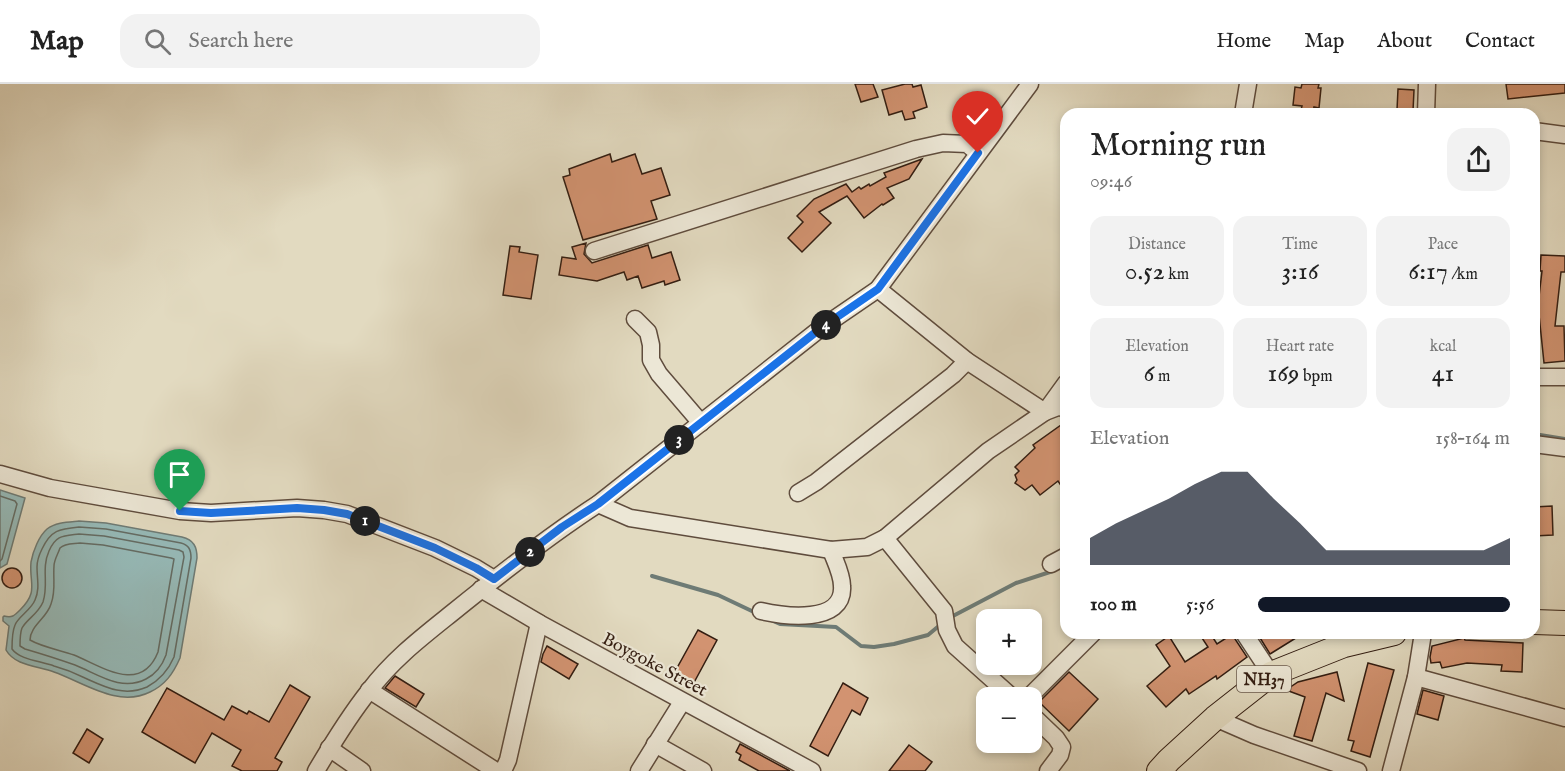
<!DOCTYPE html>
<html lang="en">
<head>
<meta charset="utf-8">
<style>
  :root { --surface:#fff; --page:#f2f2f2; --text:#222; --muted:#767676; --line:#e0e0e0; --accent:#111827 }
  body { margin:0; font-family:"IM FELL English",serif; background:var(--page); color:var(--text); height:100vh; display:flex; flex-direction:column; font-size:22px; white-space:nowrap }
  * { box-sizing:border-box; margin:0 }
  p { font-size:20px; color:var(--muted) }
  .icon { flex:none; width:33px; height:33px; fill:none; stroke:currentColor; stroke-width:2; stroke-linecap:round; stroke-linejoin:round }
  .map { position:relative; flex:1; overflow:hidden }
  .panel { position:absolute; left:1060px; top:24px; width:480px; height:531px; display:flex; flex-direction:column; background:var(--surface); border-radius:18px; box-shadow:0 3px 9px #0003 }
  .panel>* { flex:none }
  .tools { position:absolute; left:976px; top:525px; display:grid; gap:12px }
  .tools a { display:grid; place-items:center; width:66px; height:66px; border-radius:12px; background:var(--surface); box-shadow:0 3px 9px #0003; font-size:30px }
  .pin { position:absolute; display:grid; place-items:center; width:51px; height:51px; color:#fff; margin:-62px -26px; border-radius:50% 50% 50% 0; rotate:-45deg; box-shadow:0 0 6px #0007 }
  .pin .icon { rotate:45deg }
  .km { position:absolute; width:30px; height:30px; margin:-15px; border-radius:50%; background:#222; color:#fff; font-size:16px; line-height:30px; text-align:center }
  .round { display:grid; place-items:center; flex:none; width:63px; height:63px; border-radius:18px; background:var(--page) }
  .headline { display:flex; align-items:center; justify-content:space-between; height:102px; padding:0 30px }
  h1 { font-size:33px; font-weight:600; line-height:45px }
  .figures { display:grid; grid-template-columns:repeat(3,1fr); gap:9px; height:102px; padding:6px 30px }
  .figures div { display:grid; align-content:center; border-radius:15px; background:var(--page); text-align:center }
  .figures b { font-size:26px; font-weight:600 }
  .figures small { font-size:16px; font-weight:400 }
  .figures p { font-size:16px }
  .chart { height:168px; padding:12px 30px }
  .chart p { display:flex; justify-content:space-between }
  .chart svg { width:100%; height:108px; margin-top:6px; fill:var(--accent); opacity:.7 }
  ul { padding:0 30px; list-style:none; font-size:20px }
  li { display:grid; grid-template-columns:96px 72px 1fr; align-items:center; height:45px }
  li i { height:15px; border-radius:8px; background:var(--accent) }
  header { display:flex; align-items:center; gap:36px; box-sizing:border-box; height:84px; padding:0 30px; background:var(--surface); border-bottom:2px solid var(--line) }
  header strong { font-size:28px }
  nav { display:flex; gap:33px; margin-inline-start:auto; font-size:21px }
  .search { width:420px; height:54px; background:var(--page); display:flex; align-items:center; gap:15px; box-sizing:border-box; padding:0 21px; border-radius:18px; color:var(--muted); font-size:22px }
  .map>svg:first-child { display:block }
  .water { fill:#96bab8; stroke:#6e7b75; stroke-width:1.5 }
  .lines { fill:none; stroke-linecap:round; stroke-linejoin:round }
  .shore { stroke:#646c64; stroke-width:1.5 }
  .stream { stroke:#6e7b75; stroke-width:4 }
  .building { fill:#d29371; stroke:#331d11; stroke-width:1.5 }
  .minor-casing { stroke:#5f4c3d; stroke-width:19 }
  .highway-casing { stroke:#331d11; stroke-width:26 }
  .minor { stroke:#ece7d6; stroke-width:16 }
  .highway { stroke:#e2dac0; stroke-width:24 }
  .route-casing { stroke:#fff; stroke-width:12 }
  .route { stroke:#1a73e8; stroke-width:8 }
  .labels { text-anchor:middle; stroke-width:4.5; stroke-linejoin:round; paint-order:stroke }
  .shield { fill:#ece7d6; stroke:#6a5a4c; stroke-width:1.5 }
  .shield-label { font-size:16px; font-weight:bold; fill:#331d11 }
  .street-label { font-size:18px; fill:#331d11; stroke:#ece7d6 }
</style>
</head>
<body>
<header>
<strong>Map</strong>
<div class="search"><svg class="icon" aria-label="search" viewBox="0 0 24 24"><circle cx="10" cy="10" r="6"/><path d="M15 15l6 6"/></svg>Search here</div>
<nav><a>Home</a><a>Map</a><a>About</a><a>Contact</a></nav>
</header>
<div class="map">
<svg width="1565" height="687" viewBox="0 0 1565 687">
  <rect width="100%" height="100%" fill="#e2dac0"/>
  <filter id="stains"><feTurbulence type="fractalNoise" baseFrequency=".00333" numOctaves="4"/><feColorMatrix values="0 0 0 0 .2 0 0 0 0 .09 0 0 0 0 .02 0 0 0 .5 -.17"/></filter>
  <radialGradient id="worn" r=".72"><stop offset=".6" stop-color="#630" stop-opacity="0"/><stop offset="1" stop-color="#630" stop-opacity=".3"/></radialGradient>
  <g class="water">
    <polygon points="0,406 25,414 7,480 0,484"/>
    <path d="M79,437l27,2 76,14c12,3 15,10 15,21l-17,100c-7,16 -15,27 -30,34 -32,16 -65,-9 -96,-20 -16,-6 -39,-6 -48,-22l3,-24 -6,-5v-4l1,-1c8,2 10,0 16,-6 19,-19 9,-26 11,-48 2,-11 8,-26 16,-33 9,-7 22,-7 32,-8z"/>
  </g>
  <g class="lines">
    <g class="shore">
      <polyline points="0,412 15,417 17,420 2,475 0,477"/>
      <path d="M79,443l27,2 75,14c8,2 10,7 10,15l-17,99c-6,14 -14,23 -27,30 -23,10 -42,0 -62,-9 -10,-5 -20,-9 -31,-12 -13,-5 -34,-6 -42,-17 0,-7 0,-17 3,-24 3,-8 16,-15 20,-25 5,-11 2,-21 2,-33 0,-6 2,-12 5,-18 9,-19 17,-20 37,-22z"/>
      <path d="M79,450l25,2 75,14 4,2 1,5 -18,98c-4,11 -10,19 -20,24 -25,13 -48,-5 -71,-14 -17,-6 -33,-11 -50,-16l-5,-3c0,-5 0,-13 2,-18 5,-9 16,-14 21,-26 6,-18 -2,-33 6,-51 7,-16 14,-15 30,-17z"/>
      <path d="M80,459l23,2 68,13 3,1 -16,93c-17,43 -57,14 -84,3 -14,-5 -32,-8 -44,-15 0,-14 17,-22 21,-36 5,-13 2,-24 3,-38 0,-6 4,-12 6,-18 5,-5 13,-4 20,-5z"/>
    </g>
    <g class="stream">
      <polyline points="1534,350 1565,355"/>
      <polyline points="652,492 718,511 756,529"/>
      <polyline points="951,533 1016,499 1053,487"/>
      <polyline points="771,536 780,540 836,543 861,562 874,563 894,560 928,551 940,541"/>
    </g>
  </g>
  <g class="building">
    <polygon points="855,0 873,0 878,13 861,18"/>
    <polygon points="905,0 912,0 913,3 921,1 927,23 913,28 915,34 905,36 902,27 889,31 882,6"/>
    <polygon points="1302,0 1319,0 1318,4 1321,4 1319,24 1314,23 1313,27 1301,26 1302,22 1293,21 1295,3 1301,4"/>
    <polygon points="1506,0 1565,0 1565,9 1508,15"/>
    <polygon points="1398,5 1414,6 1413,27 1397,26"/>
    <polygon points="610,70 612,78 635,70 642,90 661,84 670,111 651,117 657,135 583,156 563,93 570,91 569,85"/>
    <polygon points="922,75 909,95 887,104 894,114 883,121 882,120 864,134 847,112 819,128 831,139 802,168 788,154 803,138 797,132 814,115 846,100 852,108 859,103 861,105 869,100 870,102 886,93 884,89"/>
    <polygon points="586,159 584,170 592,179 648,161 652,174 671,168 680,196 665,201 664,197 642,204 638,192 627,196 624,188 597,197 559,191 562,173 576,175 572,163"/>
    <polygon points="510,162 520,163 519,168 538,171 531,215 503,211"/>
    <polygon points="1541,171 1565,172 1565,188 1561,188 1555,242 1564,242 1565,277 1544,279 1538,221 1542,187 1540,187"/>
    <polygon points="1061,341 1066,348 1066,409 1058,397 1040,411 1032,401 1025,406 1015,399 1017,396 1015,391 1019,387 1015,383 1035,364 1033,361"/>
    <polygon points="1552,422 1553,451 1534,452 1534,423"/>
    <circle cx="12" cy="494" r="10"/>
    <polygon points="698,546 717,556 691,604 672,593"/>
    <polygon points="1210,549 1217,560 1234,549 1235,555 1247,573 1217,595 1216,592 1189,610 1186,605 1166,623 1147,602 1170,582 1156,561 1169,552 1185,578 1208,563 1202,554"/>
    <polygon points="1257,549 1304,549 1270,570"/>
    <polygon points="1464,554 1465,556 1523,559 1522,588 1501,587 1502,581 1467,579 1442,584 1440,578 1431,579 1430,573 1432,562"/>
    <polygon points="547,562 578,580 569,595 541,578 543,570"/>
    <polygon points="1368,579 1394,586 1370,673 1351,667 1354,657 1348,656"/>
    <polygon points="1069,588 1098,615 1069,647 1039,618"/>
    <polygon points="1337,588 1344,617 1326,609 1312,657 1294,652 1305,613 1286,606 1298,598"/>
    <polygon points="395,592 424,610 416,623 385,604"/>
    <polygon points="843,599 868,614 860,631 852,626 828,672 810,662"/>
    <polygon points="290,601 310,613 275,674 282,678 277,687 242,687 232,682 241,666 212,649 195,679 142,648 167,604 224,636 232,622 247,630 249,627 269,638"/>
    <polygon points="1423,606 1444,612 1438,636 1417,630"/>
    <polygon points="87,645 103,655 89,679 73,669"/>
    <polygon points="740,660 790,687 759,687 739,676 741,671 736,668"/>
    <polygon points="909,661 932,678 925,687 889,687"/>
  </g>
  <g class="lines">
    <g class="minor-casing">
      <g id="minor">
        <polyline points="1243,30 1248,0"/>
        <polyline points="1426,30 1427,0"/>
        <polyline points="1534,47 1565,51"/>
        <polyline points="594,167 916,65 943,59 967,60 978,69"/>
        <polyline points="878,205 967,277 1045,328 1058,323 1066,324"/>
        <polyline points="635,235 648,248 651,261 651,276 659,290 701,339"/>
        <polyline points="1534,293 1565,293"/>
        <polyline points="1534,360 1565,364"/>
        <polyline points="0,390 50,404 180,427 211,429 297,424 324,426 347,430 435,464 476,484 494,495"/>
        <polyline points="798,409 816,398 953,291 967,277"/>
        <polyline points="598,420 630,434 831,466 867,463 885,454 988,367 1045,328 1066,299"/>
        <polyline points="885,454 944,527 947,546 955,562 1013,614"/>
        <polyline points="1051,480 1066,472"/>
        <polyline points="481,505 539,539 812,687"/>
        <path d="M761,527c22,5 84,14 81,-25 0,-12 -7,-25 -11,-36"/>
        <polyline points="1244,549 1271,590"/>
        <polyline points="1416,593 1565,634"/>
        <polyline points="369,606 496,687"/>
        <polyline points="1028,614 1093,549"/>
        <polyline points="1032,631 1056,654 1062,663 1060,671 1048,687"/>
        <polyline points="1215,634 1254,651 1358,687"/>
        <polyline points="655,660 703,687"/>
        <polyline points="329,664 362,687"/>
        <path d="M316,687c16,-27 33,-55 53,-80 23,-31 53,-54 83,-78 47,-38 95,-76 146,-109l223,-176 57,-39 152,-205"/>
        <polyline points="503,687 508,676 539,539"/>
        <polyline points="639,687 682,618"/>
        <polyline points="1391,687 1416,593 1423,549"/>
      </g>
    </g>
    <g class="highway-casing">
      <g id="highway">
        <polyline points="1534,538 1565,539"/>
        <polyline points="1159,687 1169,676 1215,634 1271,590 1344,561 1394,549"/>
      </g>
    </g>
    <use href="#minor" class="minor"/>
    <use href="#highway" class="highway"/>
  </g>
  <g class="lines">
    <g class="route-casing">
      <polyline id="route" points="180,427 211,429 297,424 324,426 347,430 435,464 476,484 494,495 562,443 598,420 821,244 878,205 978,69"/>
    </g>
    <use href="#route" class="route"/>
  </g>
  <g class="labels">
    <rect class="shield" x="1237" y="582" width="54" height="26" rx="4.5"/>
    <g class="shield-label">
      <text x="1264" y="601">NH37</text>
    </g>
    <g class="street-label">
      <text transform="translate(655 580) rotate(28)" y="6">Boygoke Street</text>
    </g>
  </g>
  <rect width="100%" height="100%" filter="url(#stains)"/>
  <rect width="100%" height="100%" fill="url(#worn)"/>
</svg>
<div class="tools">
<a>+</a>
<a>−</a>
</div>
<div class="pin" style="left:180px;top:427px;background:#1e9e55"><svg class="icon" aria-label="arrive" viewBox="0 0 24 24"><path d="M6 21V4h12l-3 4 3 4H6"/></svg></div>
<div class="pin" style="left:978px;top:69px;background:#d93025"><svg class="icon" aria-label="check" viewBox="0 0 24 24"><path d="M5 12l5 5 9-10"/></svg></div>
<b class="km" style="left:365px;top:437px">1</b>
<b class="km" style="left:530px;top:468px">2</b>
<b class="km" style="left:679px;top:356px">3</b>
<b class="km" style="left:826px;top:241px">4</b>
<section class="panel">
<div class="headline"><div><h1>Morning run</h1><p>09:46</p></div><a class="round"><svg class="icon" aria-label="share" viewBox="0 0 24 24"><path d="M12 15V3M7 8l5-5 5 5M5 13v7h14v-7"/></svg></a></div>
<div class="figures">
<div><p>Distance</p><b>0.52<small> km</small></b></div>
<div><p>Time</p><b>3:16</b></div>
<div><p>Pace</p><b>6:17<small> /km</small></b></div>
</div>
<div class="figures">
<div><p>Elevation</p><b>6<small> m</small></b></div>
<div><p>Heart rate</p><b>169<small> bpm</small></b></div>
<div><p>kcal</p><b>41</b></div>
</div>
<div class="chart"><p><span>Elevation</span>158–164 m</p>
<svg viewBox="0 0 160 44" preserveAspectRatio="none"><path d="M0 44V33L10 27L20 22L30 17L40 11L50 6L60 6L70 17L80 27L90 38L100 38L110 38L120 38L130 38L140 38L150 38L160 33V44z"/></svg>
</div>
<ul>
<li><b>100 m</b>5:56<i style="width:100%"></i></li>
</ul>
</section>
</div>
</body>
</html>
